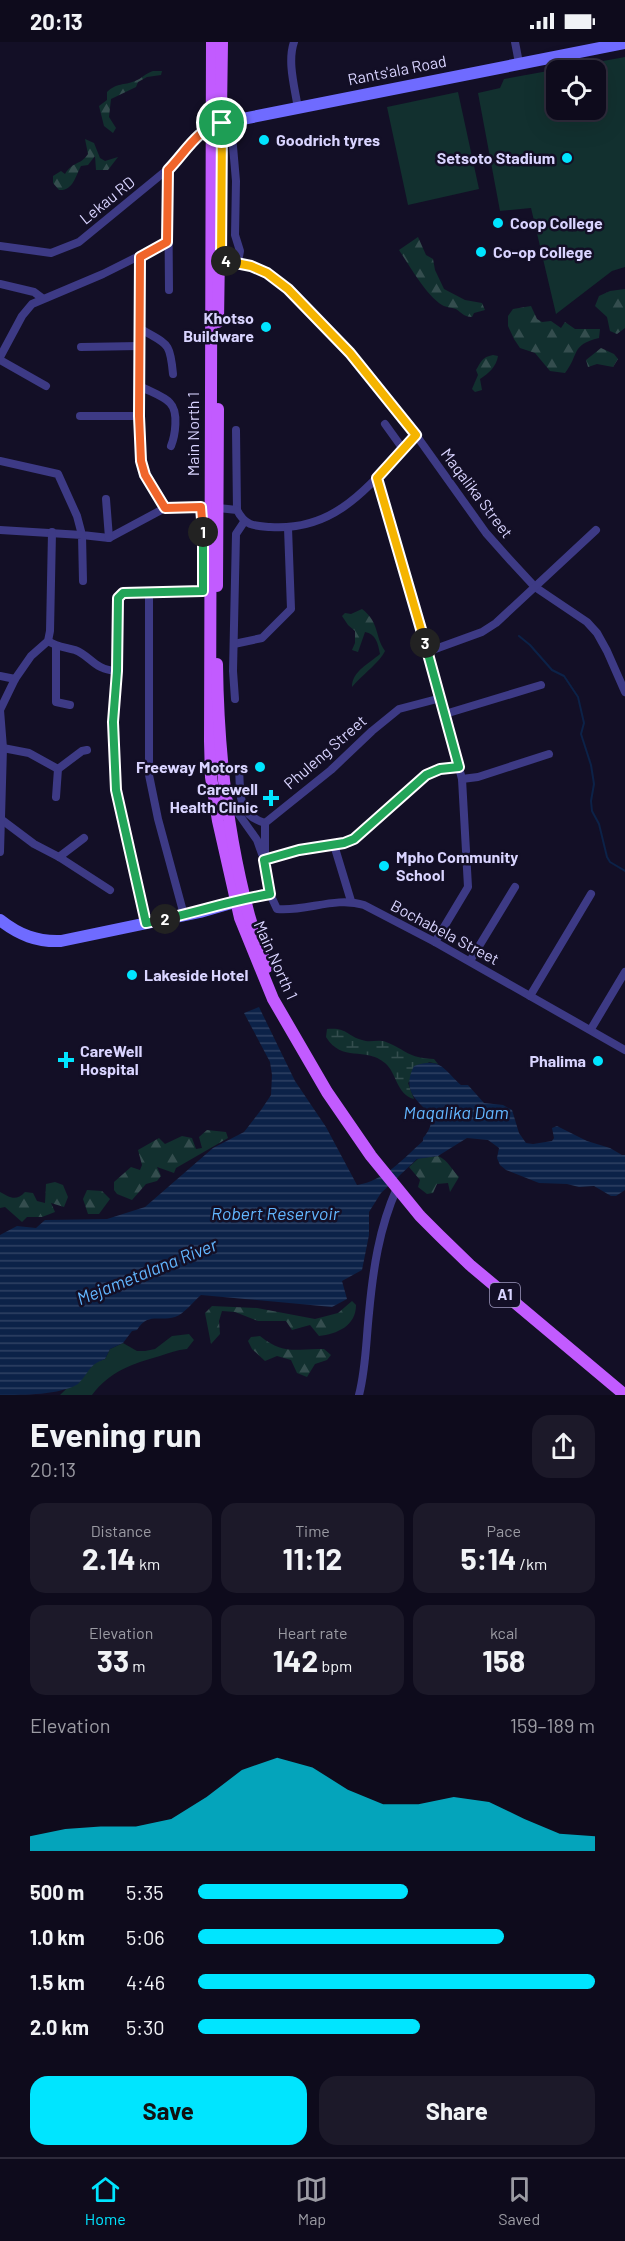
<!DOCTYPE html>
<html lang="en">
<head>
<meta charset="utf-8">
<style>
  :root { --surface:#0e0b1c; --page:#1c1929; --text:#f1f3f6; --muted:#9b9ba3; --line:#2e2b3b; --accent:#00e5ff }
  body { margin:0; font-family:Barlow,sans-serif; background:var(--page); color:var(--text); height:100vh; display:flex; flex-direction:column; font-size:22px; white-space:nowrap }
  * { box-sizing:border-box; margin:0 }
  p { font-size:20px; color:var(--muted) }
  .icon { flex:none; width:33px; height:33px; fill:none; stroke:currentColor; stroke-width:2; stroke-linecap:round; stroke-linejoin:round }
  .map { position:relative; height:1353px; overflow:hidden }
  .panel { display:flex; flex-direction:column; background:var(--surface); flex:1 }
  .panel>* { flex:none }
  .tools { position:absolute; left:546px; top:18px; display:grid; gap:12px }
  .tools a { display:grid; place-items:center; width:60px; height:60px; border-radius:12px; background:var(--surface); box-shadow:0 6px 24px #0002,0 0 0 2px var(--line); font-size:30px }
  .pin { position:absolute; display:grid; place-items:center; width:51px; height:51px; color:#fff; margin:-26px; border:3px solid #fff; border-radius:50%; box-shadow:0 2px 6px #0007 }
  .km { position:absolute; width:30px; height:30px; margin:-15px; border-radius:50%; background:#222; color:#fff; font-size:16px; line-height:30px; text-align:center }
  .round { display:grid; place-items:center; flex:none; width:63px; height:63px; border-radius:18px; background:var(--page) }
  .overview { display:flex; align-items:center; justify-content:space-between; height:102px; padding:0 30px }
  h1 { font-size:33px; font-weight:700; line-height:45px }
  .figures { display:grid; grid-template-columns:repeat(3,1fr); gap:9px; height:102px; padding:6px 30px }
  .figures div { display:grid; align-content:center; border-radius:15px; background:var(--page); text-align:center }
  .figures b { font-size:30px; font-weight:700 }
  .figures small { font-size:16px; font-weight:400 }
  .figures p { font-size:16px }
  .chart { height:168px; padding:12px 30px }
  .chart p { display:flex; justify-content:space-between }
  .chart svg { width:100%; height:108px; margin-top:6px; fill:var(--accent); opacity:.7 }
  .action { display:flex; gap:12px; margin-top:auto; padding:12px 30px }
  .action a { flex:1; height:69px; border-radius:18px; background:var(--accent); color:#111; font-size:24px; font-weight:700; line-height:69px; text-align:center }
  .action a+a { background:var(--page); color:var(--text) }
  ul { padding:0 30px; list-style:none; font-size:20px }
  li { display:grid; grid-template-columns:96px 72px 1fr; align-items:center; height:45px }
  li i { height:15px; border-radius:8px; background:var(--accent) }
  .status { display:flex; justify-content:space-between; align-items:center; height:42px; padding:0 30px; background:var(--surface); direction:ltr }
  .status svg { height:16px; fill:currentColor }
  .dock { display:flex; justify-content:space-around; align-items:center; height:84px; border-top:2px solid var(--line); background:var(--surface); font-size:16px; color:var(--muted) }
  .dock a { display:grid; justify-items:center; gap:3px }
  .dock .current { color:var(--accent) }
  .map>svg:first-child { display:block }
  .grass { fill:#12302f; fill-rule:evenodd }
  .forest { fill:url(#forest-firs) }
  .wetland { fill:url(#wetland-marsh) }
  .water { fill:url(#water-rules) }
  .lines { fill:none; stroke-linecap:round; stroke-linejoin:round }
  .stream { stroke:#0c2248; stroke-width:2 }
  .street { stroke:#3d3a85; stroke-width:8 }
  .secondary { stroke:#6f6bff; stroke-width:12 }
  .primary { stroke:#c25bff; stroke-width:12 }
  .split-1-casing { stroke:#fff; stroke-width:12 }
  .split-2-casing { stroke:#fff; stroke-width:12 }
  .split-3-casing { stroke:#fff; stroke-width:12 }
  .split-4-casing { stroke:#fff; stroke-width:12 }
  .split-5-casing { stroke:#fff; stroke-width:12 }
  .split-1 { stroke:#f0652b; stroke-width:8 }
  .split-2 { stroke:#22a559; stroke-width:8 }
  .split-3 { stroke:#22a559; stroke-width:8 }
  .split-4 { stroke:#f5b400; stroke-width:8 }
  .split-5 { stroke:#f5b400; stroke-width:8 }
  .poi-dot { fill:#00e5ff; stroke:#130f26; stroke-width:2 }
  .labels { text-anchor:middle; stroke-width:5; stroke-linejoin:round; paint-order:stroke }
  .shield { fill:#130f26; stroke:#9e99be; stroke-width:1.5 }
  .shield-label { font-size:15px; font-weight:bold; fill:#d9d4ff }
  .street-label { font-size:16px; fill:#d9d4ff; stroke:#130f26 }
  .poi-label { font-size:16px; font-weight:bold; fill:#d9d4ff; stroke:#130f26; text-anchor:start }
  .water-label { font-size:18px; font-style:italic; fill:#62b6ff; stroke:#130f26 }
</style>
</head>
<body>
<div class="status"><b>20:13</b><svg viewBox="0 0 49 12"><path d="M0 12V9h3v3zM5 12V6h3v6zM10 12V3h3v9zM15 12V0h3v12zM26 1h20v11H26zM47 4h2v5h-2z"/></svg></div>
<div class="map">
<svg width="625" height="1353" viewBox="0 0 625 1353">
  <defs>
    <pattern id="forest-firs" width="22" height="20" patternUnits="userSpaceOnUse" patternTransform="scale(1.5)"><rect width="22" height="20" fill="#12302f"/><path d="M5 1l3.5 6h-7zM16 11l3.5 6h-7z" fill="#344d4e"/></pattern>
    <pattern id="wetland-marsh" width="20" height="14" patternUnits="userSpaceOnUse" patternTransform="scale(1.5)"><rect width="20" height="14" fill="#12302f"/><path d="M1 5h8M5 5V1M11 12h8M15 12V8" fill="none" stroke="#344d4e"/></pattern>
    <pattern id="water-rules" width="6" height="5" patternUnits="userSpaceOnUse" patternTransform="scale(1.5)"><rect width="6" height="5" fill="#0c2248"/><path d="M0 2.5h6" fill="none" stroke="#2f4163"/></pattern>
  </defs>
  <rect width="100%" height="100%" fill="#130f26"/>
  <g class="grass">
    <path d="M625,15v210l-13,4 -56,43 -25,-106 -31,3 -22,-118 22,-5 4,-9zM556,28h40v40h-40z"/>
    <polygon points="458,50 479,147 408,163 387,65"/>
    <path d="M189,1292l5,6 -7,9c-10,1 -18,4 -27,7 -28,8 -50,15 -68,39h-32l33,-32 12,-4 5,-10 13,-6 14,8h8l10,-2 17,-13z"/>
  </g>
  <g class="forest">
    <path d="M153,29h9l-1,4 -14,2 -9,5 -2,5 -25,12 -2,18 7,11 -3,5 -9,-7 -5,-20 8,-6v-8c11,-10 16,-6 28,-11 6,-2 11,-8 18,-10z"/>
    <path d="M85,97l9,4 6,15 5,3 13,-4 -10,13h-12l-1,-14 -7,9 -7,1c-6,11 -8,25 -22,24l-6,-7v-7l8,-5 4,3c9,-14 15,-8 23,-20z"/>
    <path d="M418,195l8,18 7,4 2,11 9,19 21,11 17,3 3,7 -11,3 -2,4c-8,0 -10,-4 -16,-8 -5,-2 -9,-1 -14,-4 -17,-11 -32,-39 -43,-55z"/>
    <polygon points="625,247 625,286 617,292 610,289 607,275 595,264 599,254 610,249"/>
    <path d="M531,264l6,13 5,3 9,-1 10,7 4,-6 10,7h25l-1,9c-29,7 -19,16 -34,35l-15,-2 -15,-18 -15,-5 -6,-9 -6,-13v-10l5,-7z"/>
    <polygon points="601,306 614,312 618,317 613,325 597,322 588,325 586,318"/>
    <path d="M493,313l5,1c-2,11 -9,17 -18,23l2,11 -7,2 -3,-3 6,-14 -2,-5c5,-8 6,-13 17,-15z"/>
    <path d="M362,567c18,14 12,26 23,42 -5,11 -24,25 -33,36 0,-16 18,-24 28,-33 -2,-11 -4,-20 -15,-22l-7,20 -6,-2 3,-7v-12l-7,-6 -6,-9 3,-3 6,1z"/>
    <polygon points="207,1088 226,1090 228,1096 176,1126 174,1131 157,1125 161,1134 157,1139 146,1142 132,1158 117,1152 114,1148 114,1140 131,1125 140,1128 142,1123 138,1108 159,1096 165,1102 182,1094 192,1096 196,1107 202,1106 199,1095"/>
    <path d="M438,1114c11,5 13,13 21,21l-9,15 -2,-9 -11,1 -4,9 -6,1 -9,-7 2,-7 -11,-13 10,-9z"/>
    <path d="M55,1140l8,3 5,12 -4,10 -13,-4 4,9 -13,5h-15l-5,5 -17,-15 -5,1v-16c9,5 16,10 25,0l8,1 4,8 8,2 1,-19z"/>
    <polygon points="87,1148 102,1149 110,1157 99,1172 88,1172 83,1157"/>
    <path d="M352,1259l4,4c0,21 -19,29 -37,31l-9,-11 -18,5 -6,-9h-28l-23,-9 -13,-1 -3,10 1,13 -9,10 -6,-31 7,-7 45,2 58,11 23,-6z"/>
    <path d="M260,1294c25,20 36,12 64,13l7,6 -4,5 -12,4 -8,13 -10,-4 -6,-13 -14,-4 -12,5 -13,-12 -4,-8 3,-4z"/>
  </g>
  <path class="wetland" d="M327,987c20,-2 20,7 35,11 8,3 16,-1 24,2 21,8 21,16 48,17l4,5 -9,-2 -21,21 6,16c-18,-5 -17,-26 -29,-36 -20,-17 -43,0 -59,-26z"/>
  <path class="water" d="M259,965l36,74 31,46 31,58c27,-4 47,-27 66,-44v-3c28,-33 -30,-31 -9,-72 27,-10 30,4 47,19h7l16,18 19,2 9,5 7,23 7,10 7,1 19,-3 2,-3 -2,-10 5,-2 30,15 23,7 12,7h3v35l-9,6h-5l-17,-10 -15,1 -12,-3 -28,-1 -33,-13 -6,-5 -3,-7 2,-10 -11,-8 -21,-2 -29,18 -21,3 -36,34 -12,19v23l-7,35 -20,11 5,18 -15,8 -131,-12c-7,6 -17,19 -26,22 -16,5 -27,-5 -38,13l-5,1 -9,12 -13,6 -5,10c-17,6 -15,13 -27,25 -18,11 -54,11 -78,11v-160l17,-9 19,2 9,-8 62,-1 38,-12 68,-59 31,-16 17,-22 10,-15 1,-20 -2,-13 -26,-49z"/>
  <g class="lines">
    <polyline class="stream" points="519,594 530,603 552,628 564,634 578,655 584,681 581,692 591,723 594,742 591,759 592,769 599,782 607,815 610,820 625,829"/>
    <g class="street">
      <path d="M294,0c-7,20 1,46 4,67"/>
      <polyline points="515,0 519,21"/>
      <polyline points="232,93 236,139 235,193 240,209 238,220"/>
      <polyline points="168,127 169,248"/>
      <polyline points="0,204 51,211 79,200 168,127 212,83"/>
      <polyline points="140,215 139,374 141,419 145,433 165,466"/>
      <polyline points="215,219 238,220 267,231 279,239 309,267 350,311 416,393 486,491 510,518 535,545 587,580 597,591 607,609 625,650"/>
      <polyline points="0,242 34,250 42,256"/>
      <path d="M139,286c28,17 31,12 34,46"/>
      <polyline points="81,305 139,304"/>
      <polyline points="0,315 22,274 32,262 103,232 167,200"/>
      <polyline points="0,318 46,344"/>
      <path d="M140,344c8,5 24,10 30,17 9,9 5,33 1,43"/>
      <polyline points="80,374 139,374"/>
      <polyline points="385,382 403,407"/>
      <polyline points="236,388 237,468"/>
      <path d="M0,419l58,13 19,42 5,19 27,3 56,-30 44,-1 28,3c8,16 17,16 33,17 70,5 103,-47 146,-92"/>
      <polyline points="377,436 445,672 462,737 468,845 435,900"/>
      <polyline points="106,457 109,496"/>
      <polyline points="0,488 82,493 83,539"/>
      <polyline points="149,550 149,733 158,777 184,873"/>
      <path d="M48,599c9,6 17,6 27,9 16,6 19,20 42,21"/>
      <polyline points="234,602 262,596 291,567 288,486"/>
      <polyline points="56,604 56,660 70,663"/>
      <polyline points="427,610 482,590 496,581 596,488"/>
      <polyline points="0,634 15,637"/>
      <polyline points="235,657 233,629 236,492 244,480"/>
      <polyline points="445,672 541,643"/>
      <polyline points="3,706 29,711 58,727"/>
      <path d="M239,727c2,26 -3,45 26,54"/>
      <polyline points="462,737 478,735 549,712"/>
      <polyline points="56,755 58,727 82,709 87,708"/>
      <polyline points="228,757 257,798 262,812"/>
      <polyline points="2,778 34,802 59,815 110,848"/>
      <polyline points="334,803 351,859"/>
      <polyline points="0,810 3,706 0,668 15,637 31,614 48,599 50,589 52,490"/>
      <polyline points="59,815 84,796"/>
      <polyline points="265,818 299,808 344,801 354,797 426,733 440,727 459,725"/>
      <polyline points="270,852 265,818 265,781 331,728 372,689 399,667 441,656"/>
      <path d="M245,857l25,-5 7,15c29,3 58,-13 87,-4l71,37 190,108"/>
      <polyline points="146,881 116,748 113,664 117,629 118,556 123,551 203,549 201,465"/>
      <polyline points="470,919 515,845"/>
      <polyline points="530,954 591,852"/>
      <polyline points="591,987 625,930"/>
      <path d="M359,1353c7,-27 7,-54 10,-82 4,-43 10,-85 28,-125"/>
    </g>
    <g class="secondary">
      <polyline points="212,83 625,1"/>
      <path d="M0,878c19,15 37,22 61,21l139,-29 45,-13"/>
    </g>
    <g class="primary">
      <polyline points="212,0 210,699 211,735 218,779 240,876 273,957 327,1050 371,1114 420,1174 440,1194 470,1223 625,1353"/>
      <polyline points="218,280 222,0"/>
      <polyline points="217,544 218,367"/>
      <path d="M217,622c1,84 10,169 32,251 5,18 12,35 18,52"/>
    </g>
  </g>
  <g class="lines">
    <g class="split-1-casing">
      <path id="split-1" d="M203,490l-2,-25 -36,1 -20,-33 -4,-14 -2,-45 1,-159 27,-15 1,-72c16,-16 31,-43 54,-47"/>
    </g>
    <g class="split-2-casing">
      <polyline id="split-2" points="165,877 146,881 116,748 113,680 117,629 118,556 123,551 203,549 203,490"/>
    </g>
    <g class="split-3-casing">
      <path id="split-3" d="M165,877c35,-8 69,-19 105,-25l-6,-34 35,-10 45,-7 10,-4 72,-64 14,-6 19,-2 -34,-124"/>
    </g>
    <g class="split-4-casing">
      <polyline id="split-4" points="226,219 251,224 267,231 288,247 350,311 416,393 377,436 425,601"/>
    </g>
    <g class="split-5-casing">
      <polyline id="split-5" points="222,81 221,219 226,219"/>
    </g>
    <use href="#split-1" class="split-1"/>
    <use href="#split-2" class="split-2"/>
    <use href="#split-3" class="split-3"/>
    <use href="#split-4" class="split-4"/>
    <use href="#split-5" class="split-5"/>
  </g>
  <g class="poi-dot">
    <circle cx="264" cy="98" r="6"/>
    <circle cx="567" cy="116" r="6"/>
    <circle cx="498" cy="181" r="6"/>
    <circle cx="481" cy="210" r="6"/>
    <circle cx="266" cy="285" r="6"/>
    <circle cx="260" cy="725" r="6"/>
    <path d="M268 747h6v6h6v6h-6v6h-6v-6h-6v-6h6z"/>
    <circle cx="384" cy="824" r="6"/>
    <circle cx="132" cy="933" r="6"/>
    <path d="M63 1009h6v6h6v6h-6v6h-6v-6h-6v-6h6z"/>
    <circle cx="598" cy="1019" r="6"/>
  </g>
  <g class="labels">
    <rect class="shield" x="490" y="1241" width="30" height="24" rx="4.5"/>
    <g class="shield-label">
      <text x="505" y="1258">A1</text>
    </g>
    <g class="street-label">
      <text transform="translate(397 28) rotate(-11)" y="6">Rants'ala Road</text>
      <text transform="translate(107 158) rotate(-39)" y="6">Lekau RD</text>
      <text transform="translate(193 392) rotate(-90)" y="6">Main North 1</text>
      <text transform="translate(477 451) rotate(53)" y="6">Maqalika Street</text>
      <text transform="translate(325 710) rotate(-41)" y="6">Phuleng Street</text>
      <text transform="translate(445 890) rotate(28)" y="6">Bochabela Street</text>
      <text transform="translate(276 918) rotate(66)" y="6">Main North 1</text>
    </g>
    <g class="poi-label">
      <text x="276" y="104">Goodrich tyres</text>
      <text x="555" y="122" text-anchor="end">Setsoto Stadium</text>
      <text x="510" y="187">Coop College</text>
      <text x="493" y="216">Co-op College</text>
      <text x="254" y="282" text-anchor="end">Khotso<tspan x="254" dy="18">Buildware</tspan></text>
      <text x="248" y="731" text-anchor="end">Freeway Motors</text>
      <text x="258" y="753" text-anchor="end">Carewell<tspan x="258" dy="18">Health Clinic</tspan></text>
      <text x="396" y="821">Mpho Community<tspan x="396" dy="18">School</tspan></text>
      <text x="144" y="939">Lakeside Hotel</text>
      <text x="80" y="1015">CareWell<tspan x="80" dy="18">Hospital</tspan></text>
      <text x="586" y="1025" text-anchor="end">Phalima</text>
    </g>
    <g class="water-label">
      <text x="456" y="1077">Maqalika Dam</text>
      <text x="275" y="1178">Robert Reservoir</text>
      <text transform="translate(147 1230) rotate(-22)" y="6">Mejametalana River</text>
    </g>
  </g>
</svg>
<div class="tools">
<a><svg class="icon" aria-label="locate" viewBox="0 0 24 24"><circle cx="12" cy="12" r="6"/><path d="M12 2v4M12 18v4M2 12h4M18 12h4"/></svg></a>
</div>
<div class="pin" style="left:222px;top:81px;background:#1e9e55"><svg class="icon" aria-label="arrive" viewBox="0 0 24 24"><path d="M6 21V4h12l-3 4 3 4H6"/></svg></div>
<b class="km" style="left:203px;top:490px">1</b>
<b class="km" style="left:165px;top:877px">2</b>
<b class="km" style="left:425px;top:601px">3</b>
<b class="km" style="left:226px;top:219px">4</b>
</div>
<section class="panel">
<div class="overview"><div><h1>Evening run</h1><p>20:13</p></div><a class="round"><svg class="icon" aria-label="share" viewBox="0 0 24 24"><path d="M12 15V3M7 8l5-5 5 5M5 13v7h14v-7"/></svg></a></div>
<div class="figures">
<div><p>Distance</p><b>2.14<small> km</small></b></div>
<div><p>Time</p><b>11:12</b></div>
<div><p>Pace</p><b>5:14<small> /km</small></b></div>
</div>
<div class="figures">
<div><p>Elevation</p><b>33<small> m</small></b></div>
<div><p>Heart rate</p><b>142<small> bpm</small></b></div>
<div><p>kcal</p><b>158</b></div>
</div>
<div class="chart"><p><span>Elevation</span>159–189 m</p>
<svg viewBox="0 0 160 44" preserveAspectRatio="none"><path d="M0 44V38L10 35L20 34L30 34L40 31L50 22L60 11L70 6L80 10L90 19L100 25L110 25L120 22L130 24L140 31L150 37L160 38V44z"/></svg>
</div>
<ul>
<li><b>500 m</b>5:35<i style="width:53%"></i></li>
<li><b>1.0 km</b>5:06<i style="width:77%"></i></li>
<li><b>1.5 km</b>4:46<i style="width:100%"></i></li>
<li><b>2.0 km</b>5:30<i style="width:56%"></i></li>
</ul>
<div class="action"><a>Save</a><a>Share</a></div>
</section>
<nav class="dock">
<a class="current"><svg class="icon" aria-label="home" viewBox="0 0 24 24"><path d="M3 11l9-7 9 7M6 9v11h12V9"/></svg>Home</a>
<a><svg class="icon" aria-label="map" viewBox="0 0 24 24"><path d="M3 6l6-2 6 2 6-2v14l-6 2-6-2-6 2zM9 4v14M15 6v14"/></svg>Map</a>
<a><svg class="icon" aria-label="saved" viewBox="0 0 24 24"><path d="M7 4h10v16l-5-4-5 4z"/></svg>Saved</a>
</nav>
</body>
</html>
